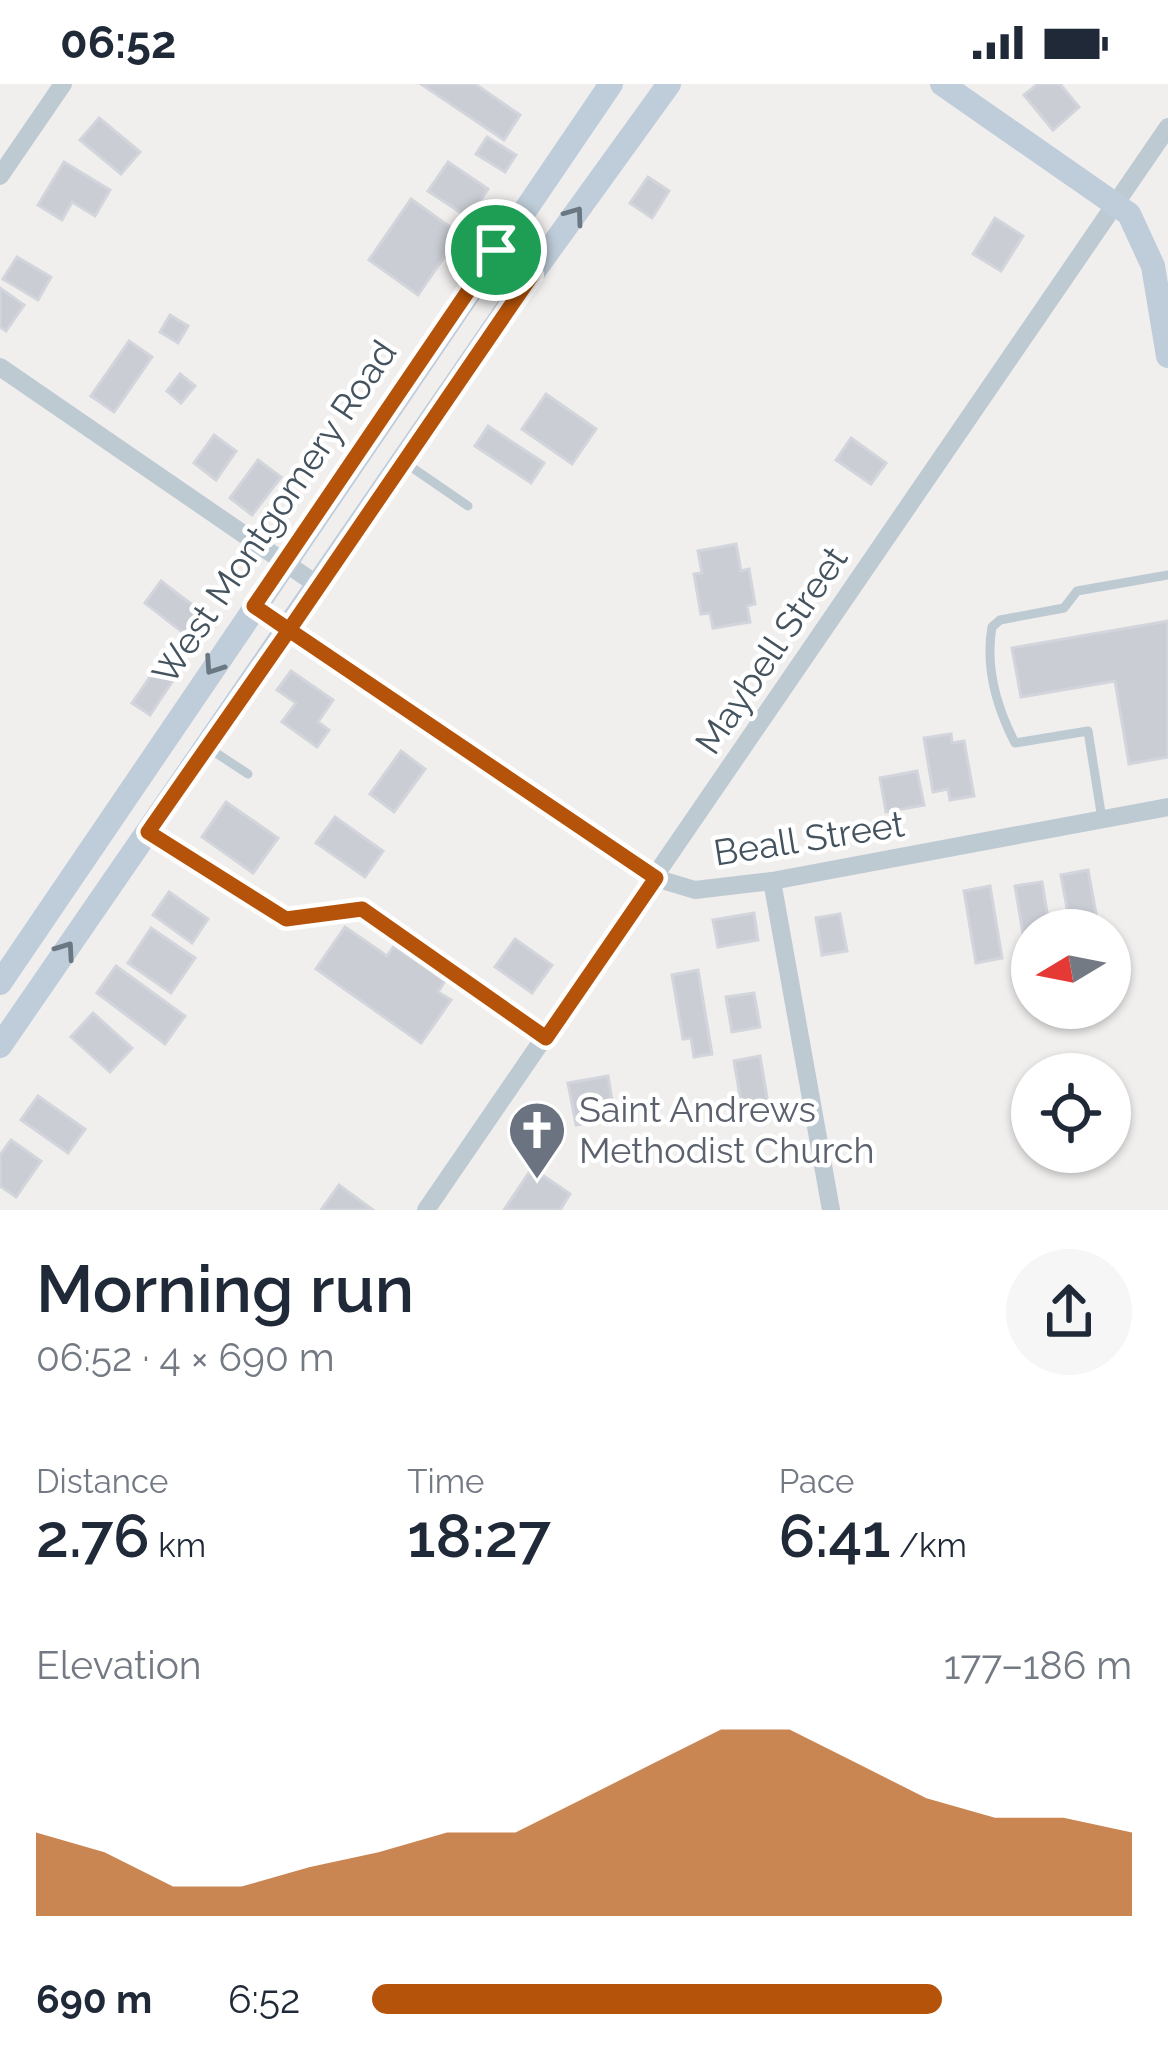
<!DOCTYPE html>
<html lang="en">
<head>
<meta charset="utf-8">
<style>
  :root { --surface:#fff; --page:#f6f6f7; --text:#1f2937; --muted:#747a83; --accent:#b45309 }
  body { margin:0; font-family:Raleway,sans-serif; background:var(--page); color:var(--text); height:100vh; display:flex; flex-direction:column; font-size:45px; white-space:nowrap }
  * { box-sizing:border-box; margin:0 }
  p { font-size:39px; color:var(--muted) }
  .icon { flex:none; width:66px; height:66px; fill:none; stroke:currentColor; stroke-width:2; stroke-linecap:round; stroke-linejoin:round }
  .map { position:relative; height:1126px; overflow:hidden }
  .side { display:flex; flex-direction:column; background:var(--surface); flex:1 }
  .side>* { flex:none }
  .needle { width:78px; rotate:260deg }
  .tools { position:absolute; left:1011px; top:825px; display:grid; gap:24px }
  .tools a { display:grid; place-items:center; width:120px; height:120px; border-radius:50%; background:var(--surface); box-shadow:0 3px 9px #0004; font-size:60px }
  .pin { position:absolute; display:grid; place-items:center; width:102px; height:102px; color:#fff; margin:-51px; border:6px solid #fff; border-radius:50%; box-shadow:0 3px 12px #0007 }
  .round { display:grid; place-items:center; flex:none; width:126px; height:126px; border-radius:63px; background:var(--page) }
  .head { display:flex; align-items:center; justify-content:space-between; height:204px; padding:0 36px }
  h1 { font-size:66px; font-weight:600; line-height:90px }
  .figures { display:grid; grid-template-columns:repeat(3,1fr); gap:18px; height:204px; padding:12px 36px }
  .figures div { display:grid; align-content:center }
  .figures b { font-size:60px; font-weight:600 }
  .figures small { font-size:33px; font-weight:400 }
  .figures p { font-size:33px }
  .chart { height:336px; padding:24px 36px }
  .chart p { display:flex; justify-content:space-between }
  .chart svg { width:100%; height:216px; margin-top:12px; fill:var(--accent); opacity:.7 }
  ul { padding:0 36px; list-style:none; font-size:39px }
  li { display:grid; grid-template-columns:192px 144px 1fr; align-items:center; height:90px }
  li i { height:30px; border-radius:15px; background:var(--accent) }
  .status { display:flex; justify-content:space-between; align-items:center; height:84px; padding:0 60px; background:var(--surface); direction:ltr }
  .status svg { height:33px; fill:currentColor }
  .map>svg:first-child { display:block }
  .building { fill:#caced4; stroke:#d2d5db; stroke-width:3 }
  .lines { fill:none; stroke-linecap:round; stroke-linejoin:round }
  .lane { stroke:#bdcad2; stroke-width:9 }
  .street { stroke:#bdcad2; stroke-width:18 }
  .secondary { stroke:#bfcdda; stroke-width:24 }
  .oneway { stroke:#697883 }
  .route-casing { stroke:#fff; stroke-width:24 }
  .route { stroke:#b45309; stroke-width:15 }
  .labels { text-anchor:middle; stroke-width:9; stroke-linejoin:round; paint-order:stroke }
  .street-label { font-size:36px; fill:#44535e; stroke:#fff }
  .worship-label { font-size:36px; fill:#5b616d; stroke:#fff; text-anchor:start }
</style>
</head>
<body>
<div class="status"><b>06:52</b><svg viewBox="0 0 49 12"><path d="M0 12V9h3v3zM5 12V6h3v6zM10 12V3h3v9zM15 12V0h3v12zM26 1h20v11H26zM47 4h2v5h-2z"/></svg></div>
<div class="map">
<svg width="1168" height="1126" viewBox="0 0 1168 1126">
  <rect width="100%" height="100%" fill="#f1eeee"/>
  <g class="building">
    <polygon points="421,0 475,0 520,31 504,56"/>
    <polygon points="1038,0 1060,0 1079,23 1053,46 1024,11"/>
    <polygon points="99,34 140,68 121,90 80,56"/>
    <polygon points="487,53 516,71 505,88 476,70"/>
    <polygon points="64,78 110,106 95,132 72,118 62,136 38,121"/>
    <polygon points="448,78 488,105 469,134 428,107"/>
    <polygon points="648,93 669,107 652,134 630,119"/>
    <polygon points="411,115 460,150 418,211 369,176"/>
    <polygon points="995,134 1023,152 1001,187 973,170"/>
    <polygon points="17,173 51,193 38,216 3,195"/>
    <polygon points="0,204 24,221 6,247 0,243"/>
    <polygon points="170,231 188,242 178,259 160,248"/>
    <polygon points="129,257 152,273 114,328 91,312"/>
    <polygon points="180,290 195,302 181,319 167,307"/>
    <polygon points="546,310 596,345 572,380 522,345"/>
    <polygon points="488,342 544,379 531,399 475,362"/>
    <polygon points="214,351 236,367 216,396 194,379"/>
    <polygon points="851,354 886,379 871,400 836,376"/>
    <polygon points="258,376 281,393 252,431 230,414"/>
    <polygon points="736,460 741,487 749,485 755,520 747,522 750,538 713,544 710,529 701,530 694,490 702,489 698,467"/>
    <polygon points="161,497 203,529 186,551 145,519"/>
    <polygon points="1168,537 1168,673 1129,680 1115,597 1021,613 1012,564"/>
    <polygon points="163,574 180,586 150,631 132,619"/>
    <polygon points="291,587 333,616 318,638 329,646 317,663 282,638 296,619 277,606"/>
    <polygon points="951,650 952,659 964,657 974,712 950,716 948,705 933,708 924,654"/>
    <polygon points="401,667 425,685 394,728 370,710"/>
    <polygon points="917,687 924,721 886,728 880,694"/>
    <polygon points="226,718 278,754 253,789 202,753"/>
    <polygon points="335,733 383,767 365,793 316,759"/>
    <polygon points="1088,786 1099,846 1071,846 1061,791"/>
    <polygon points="1042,798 1050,846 1032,846 1032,854 1024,856 1015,802"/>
    <polygon points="990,802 1002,874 976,879 964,807"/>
    <polygon points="169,808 208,835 192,859 153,831"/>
    <polygon points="754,829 758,856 718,863 713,836"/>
    <polygon points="840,830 847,867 822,871 816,834"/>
    <polygon points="345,843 387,872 394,862 445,897 438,908 451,916 421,959 316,885"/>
    <polygon points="151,844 195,874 171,909 128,879"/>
    <polygon points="515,855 552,881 532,909 495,883"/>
    <polygon points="116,882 185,932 165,960 97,909"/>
    <polygon points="698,886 712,970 694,973 691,954 683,955 672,891"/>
    <polygon points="754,909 760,943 732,948 726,913"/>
    <polygon points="93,929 132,964 110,988 71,953"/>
    <polygon points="760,972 768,1019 742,1024 734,977"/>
    <polygon points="608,992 615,1034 576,1041 568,999"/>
    <polygon points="38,1012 85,1045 68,1069 21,1036"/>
    <polygon points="11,1056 41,1077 16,1113 0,1102 0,1071"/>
    <polygon points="532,1084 570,1110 560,1126 504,1126"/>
    <polygon points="339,1101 373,1126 321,1126"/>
  </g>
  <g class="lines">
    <g class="lane">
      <polyline points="404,378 468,422"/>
      <polyline points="207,663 248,690"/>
      <path d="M1102,735l-14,-88 -73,12c-18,-35 -30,-76 -23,-116l8,-7 64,-12 13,-17 91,-16"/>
      <polyline points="148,748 286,835 362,825 544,953"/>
    </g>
    <g class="street">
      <polyline points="0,92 63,0"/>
      <polyline points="0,283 319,502"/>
      <polyline points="254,522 655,794 695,806 772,797 1168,723"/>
      <polyline points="772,797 831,1126"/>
      <polyline points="426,1126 1168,43"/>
    </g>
    <g class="secondary">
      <polyline points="942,0 1129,130 1153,182 1168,272"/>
      <polyline points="0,899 611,0"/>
      <polyline points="0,962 521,205 669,0"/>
    </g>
  </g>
  <defs><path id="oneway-chevron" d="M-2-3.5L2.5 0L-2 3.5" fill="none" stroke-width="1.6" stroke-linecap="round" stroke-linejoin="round" transform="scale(3)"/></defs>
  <g class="oneway">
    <use href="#oneway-chevron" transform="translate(575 131) rotate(-54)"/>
    <use href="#oneway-chevron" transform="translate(213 582) rotate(124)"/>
    <use href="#oneway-chevron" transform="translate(66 866) rotate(-55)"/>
  </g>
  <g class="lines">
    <g class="route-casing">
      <polyline id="route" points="496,166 254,522 289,546 148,748 286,835 362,825 546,954 656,794 289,546 532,191 496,166"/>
    </g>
    <use href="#route" class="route"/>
  </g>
  <defs>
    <g id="church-pin" transform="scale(3)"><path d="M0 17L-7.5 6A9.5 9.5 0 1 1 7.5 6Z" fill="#6b7280" stroke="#fff"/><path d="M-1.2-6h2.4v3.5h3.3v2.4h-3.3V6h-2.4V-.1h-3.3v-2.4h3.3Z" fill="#fff"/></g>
  </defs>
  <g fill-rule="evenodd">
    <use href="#church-pin" x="537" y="1046"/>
  </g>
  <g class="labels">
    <g class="street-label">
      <text transform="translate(274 428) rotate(-56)" y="13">West Montgomery Road</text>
      <text transform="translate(771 566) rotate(-56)" y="13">Maybell Street</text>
      <text transform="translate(809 754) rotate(-9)" y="13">Beall Street</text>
    </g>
    <g class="worship-label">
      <text x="579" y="1038">Saint Andrews<tspan x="579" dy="41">Methodist Church</tspan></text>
    </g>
  </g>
</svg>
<div class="tools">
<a><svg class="needle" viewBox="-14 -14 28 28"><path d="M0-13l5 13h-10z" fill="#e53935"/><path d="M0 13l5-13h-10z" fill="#747a83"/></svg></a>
<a><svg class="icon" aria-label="locate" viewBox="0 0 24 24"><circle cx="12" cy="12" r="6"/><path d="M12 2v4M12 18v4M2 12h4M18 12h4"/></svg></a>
</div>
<div class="pin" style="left:496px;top:166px;background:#1e9e55"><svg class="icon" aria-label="arrive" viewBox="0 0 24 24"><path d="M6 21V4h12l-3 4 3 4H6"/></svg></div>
</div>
<section class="side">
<div class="head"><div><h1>Morning run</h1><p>06:52 · 4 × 690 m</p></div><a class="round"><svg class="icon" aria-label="share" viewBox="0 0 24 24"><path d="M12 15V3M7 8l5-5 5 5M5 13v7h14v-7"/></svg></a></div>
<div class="figures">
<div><p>Distance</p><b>2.76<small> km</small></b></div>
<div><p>Time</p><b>18:27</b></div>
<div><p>Pace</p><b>6:41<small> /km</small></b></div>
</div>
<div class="chart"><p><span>Elevation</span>177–186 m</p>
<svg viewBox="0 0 160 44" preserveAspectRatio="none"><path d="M0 44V27L10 31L20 38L30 38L40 34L50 31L60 27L70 27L80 20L90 13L100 6L110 6L120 13L130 20L140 24L150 24L160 27V44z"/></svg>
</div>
<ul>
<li><b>690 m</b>6:52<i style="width:75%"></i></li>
</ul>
</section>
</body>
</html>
